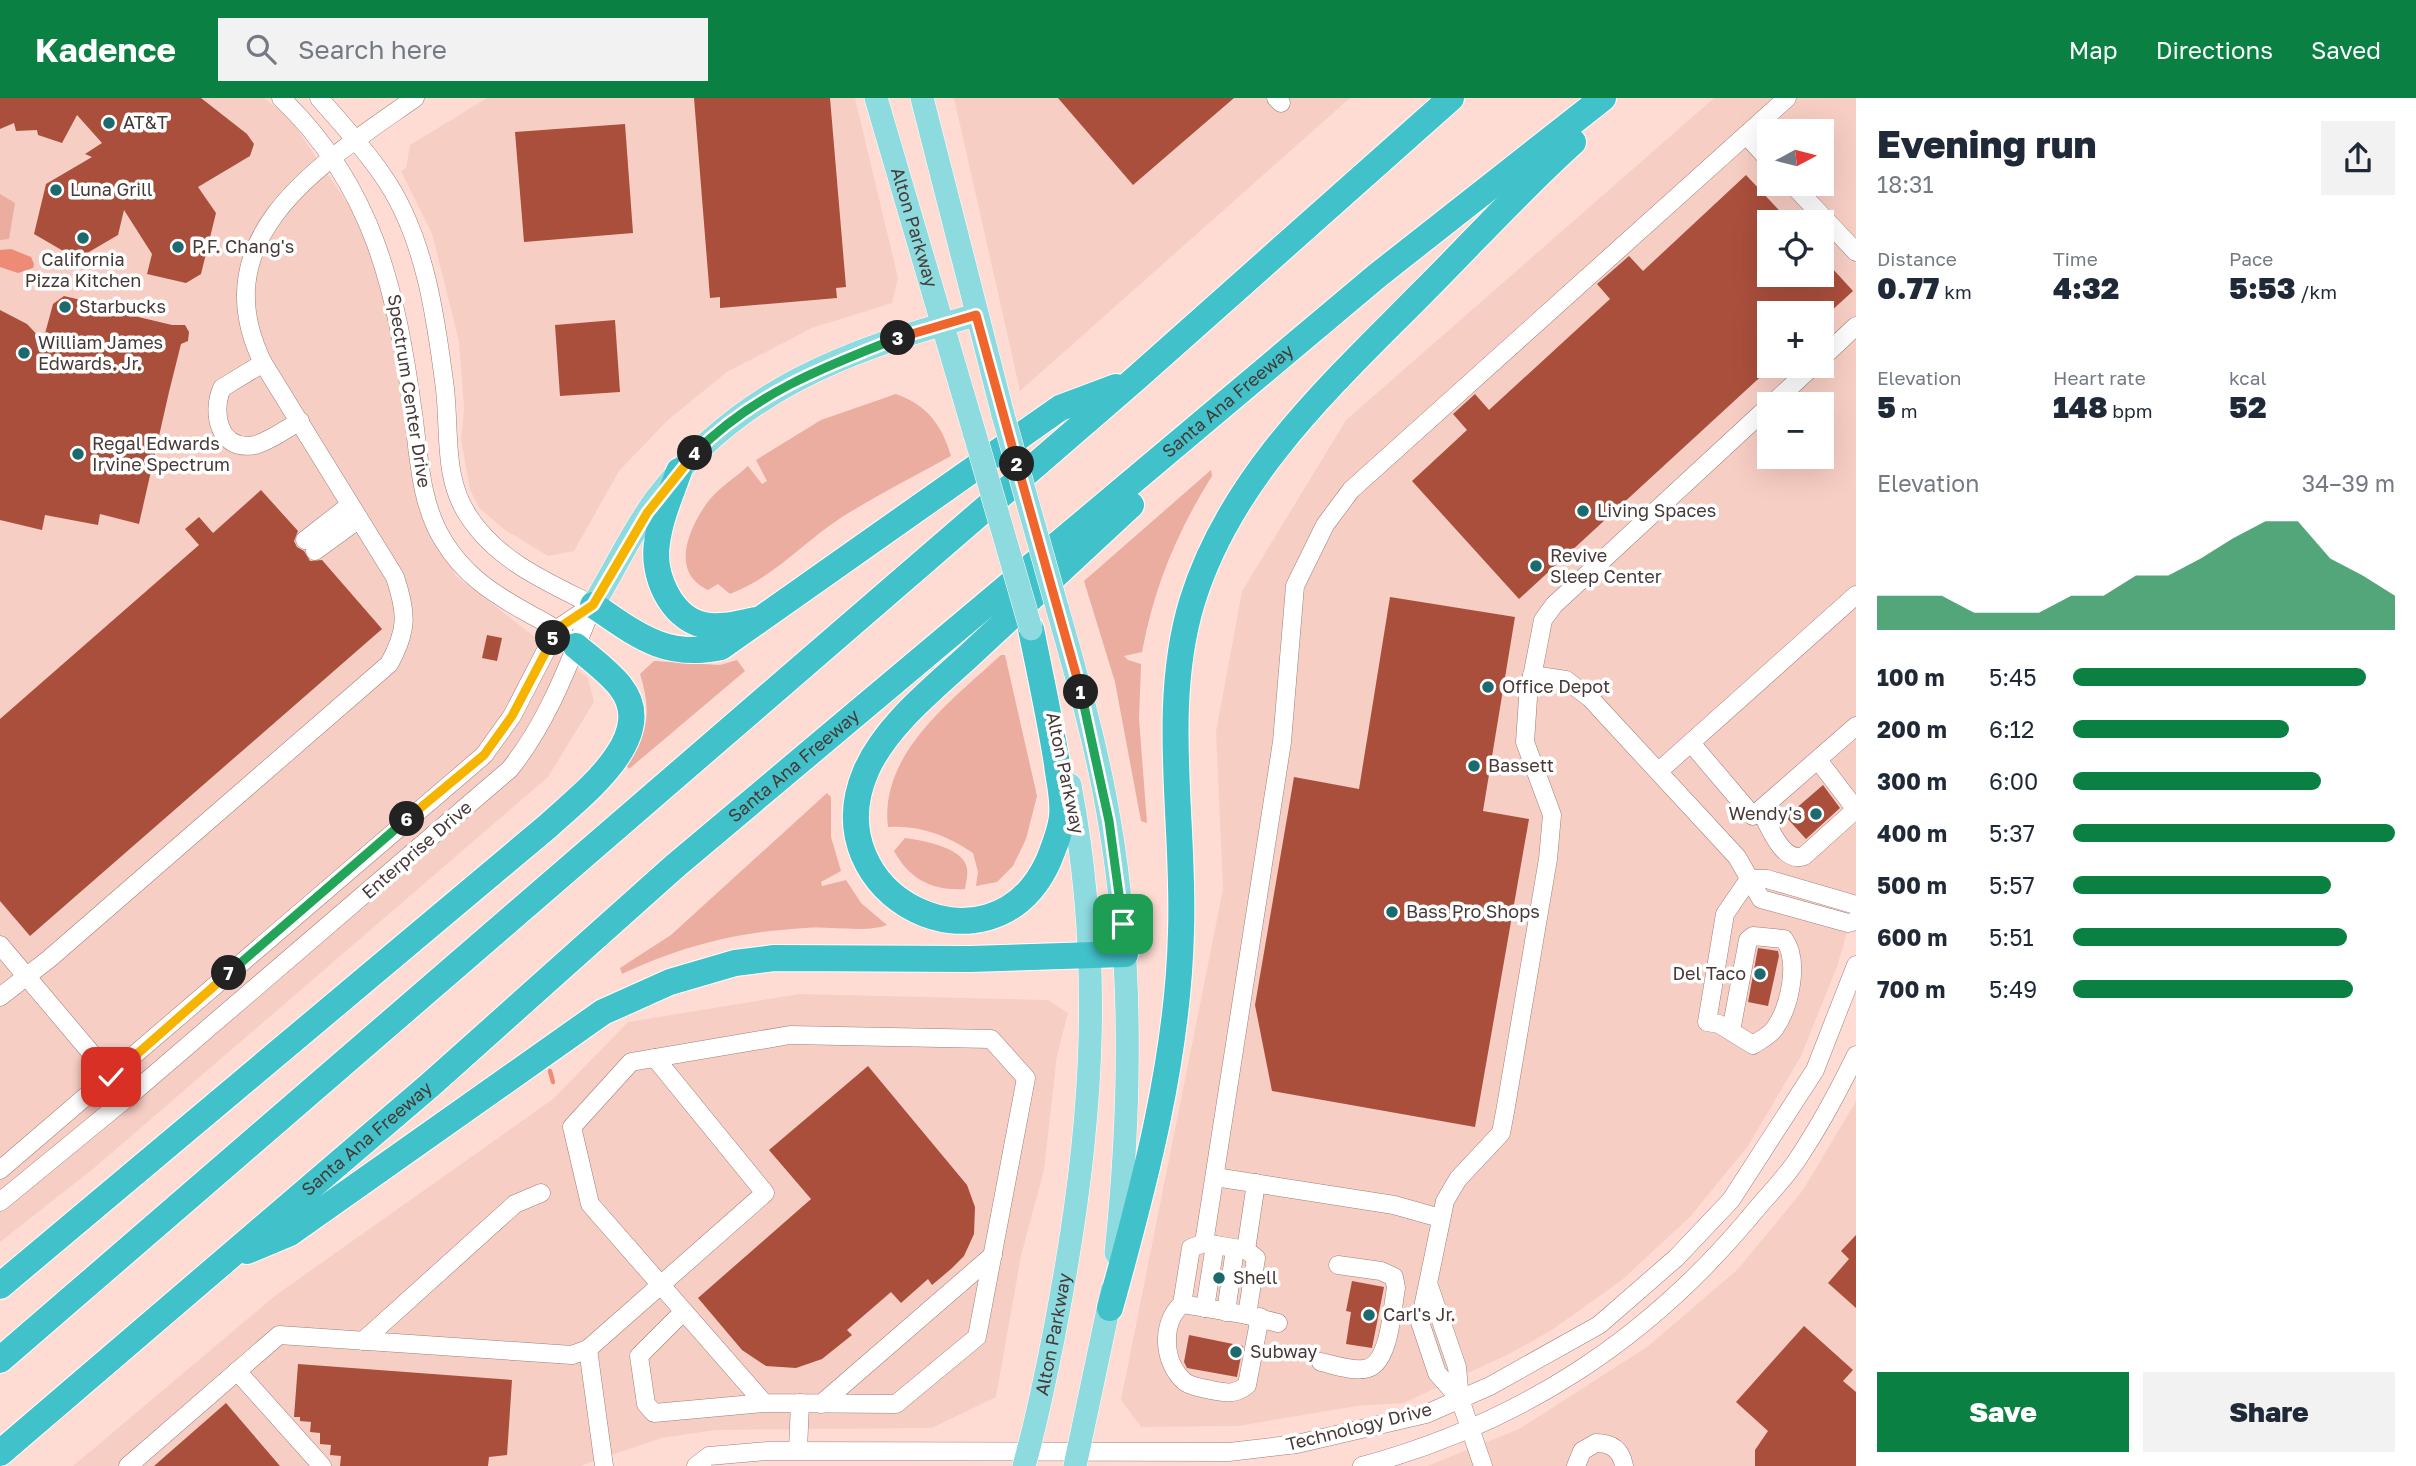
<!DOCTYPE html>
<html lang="en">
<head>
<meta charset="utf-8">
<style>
  :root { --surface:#fff; --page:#f2f2f3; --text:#1f2937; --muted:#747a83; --accent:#0b8043 }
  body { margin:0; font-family:"Golos Text",sans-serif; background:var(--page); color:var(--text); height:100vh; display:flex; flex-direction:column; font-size:26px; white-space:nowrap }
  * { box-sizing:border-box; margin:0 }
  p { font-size:23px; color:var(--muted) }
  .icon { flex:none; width:38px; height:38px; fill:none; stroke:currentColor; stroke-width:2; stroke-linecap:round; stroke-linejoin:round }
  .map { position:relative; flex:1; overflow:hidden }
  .side { display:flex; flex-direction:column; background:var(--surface); width:560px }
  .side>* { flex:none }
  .needle { width:46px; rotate:83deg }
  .tools { position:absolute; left:1757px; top:21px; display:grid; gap:14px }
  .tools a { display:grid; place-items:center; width:77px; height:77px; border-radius:0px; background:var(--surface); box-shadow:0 7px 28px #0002; font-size:35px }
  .pin { position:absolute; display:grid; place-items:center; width:60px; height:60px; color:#fff; margin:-30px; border-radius:14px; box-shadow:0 4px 10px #0006 }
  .km { position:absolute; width:35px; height:35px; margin:-18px; border-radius:50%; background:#222; color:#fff; font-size:19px; line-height:35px; text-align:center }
  .round { display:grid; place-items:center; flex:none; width:74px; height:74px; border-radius:0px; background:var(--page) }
  .headline { display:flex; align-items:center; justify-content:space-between; height:119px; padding:0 21px }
  h1 { font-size:38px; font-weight:800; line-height:52px }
  .metrics { display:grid; grid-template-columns:repeat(3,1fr); gap:10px; height:119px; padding:7px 21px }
  .metrics div { display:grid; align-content:center }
  .metrics b { font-size:30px; font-weight:800 }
  .metrics small { font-size:19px; font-weight:400 }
  .metrics p { font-size:19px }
  .chart { height:196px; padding:14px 21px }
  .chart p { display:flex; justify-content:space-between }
  .chart svg { width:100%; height:126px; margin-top:7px; fill:var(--accent); opacity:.7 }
  .cta { display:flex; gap:14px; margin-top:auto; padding:14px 21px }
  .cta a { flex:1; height:80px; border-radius:0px; background:var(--accent); color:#fff; font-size:28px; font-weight:800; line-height:80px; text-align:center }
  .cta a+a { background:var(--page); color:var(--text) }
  ul { padding:0 21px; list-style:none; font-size:23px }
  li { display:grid; grid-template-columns:112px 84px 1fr; align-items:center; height:52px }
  li i { height:18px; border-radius:9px; background:var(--accent) }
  header { display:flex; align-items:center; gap:42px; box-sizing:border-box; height:98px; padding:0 35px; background:var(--accent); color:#fff }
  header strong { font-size:33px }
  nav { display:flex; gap:38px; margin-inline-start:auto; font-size:24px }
  .search { width:490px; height:63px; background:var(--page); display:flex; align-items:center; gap:18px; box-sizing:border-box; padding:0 24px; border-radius:0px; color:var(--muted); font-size:26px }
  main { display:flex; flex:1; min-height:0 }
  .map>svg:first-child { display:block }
  .built { fill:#f7cec4; fill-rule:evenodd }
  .green { fill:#eaad9f }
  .water { fill:#ed8b76 }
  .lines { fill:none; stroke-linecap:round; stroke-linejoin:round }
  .stream { stroke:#ed8b76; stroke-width:4.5 }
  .building { fill:#aa4f3c }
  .minor-casing { stroke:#9e7f78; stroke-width:19 }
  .major-casing { stroke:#fff; stroke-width:24 }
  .highway-casing { stroke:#fff; stroke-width:28 }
  .minor { stroke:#fff; stroke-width:18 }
  .major { stroke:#8ddadf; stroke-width:23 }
  .highway { stroke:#41c1c9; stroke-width:26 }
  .major-bridge-casing { stroke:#fff; stroke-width:24; stroke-linecap:butt }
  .major-bridge { stroke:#8ddadf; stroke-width:23 }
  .split-1-casing { stroke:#fff; stroke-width:14 }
  .split-2-casing { stroke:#fff; stroke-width:14 }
  .split-3-casing { stroke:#fff; stroke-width:14 }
  .split-4-casing { stroke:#fff; stroke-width:14 }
  .split-5-casing { stroke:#fff; stroke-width:14 }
  .split-6-casing { stroke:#fff; stroke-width:14 }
  .split-7-casing { stroke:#fff; stroke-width:14 }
  .split-8-casing { stroke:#fff; stroke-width:14 }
  .split-1 { stroke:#22a559; stroke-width:9 }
  .split-2 { stroke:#f0652b; stroke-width:9 }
  .split-3 { stroke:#f0652b; stroke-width:9 }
  .split-4 { stroke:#22a559; stroke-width:9 }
  .split-5 { stroke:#f5b400; stroke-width:9 }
  .split-6 { stroke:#f5b400; stroke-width:9 }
  .split-7 { stroke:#22a559; stroke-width:9 }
  .split-8 { stroke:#f5b400; stroke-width:9 }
  .poi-dot { fill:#1c696e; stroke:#fff; stroke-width:2.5 }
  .labels { text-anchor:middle; stroke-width:7; stroke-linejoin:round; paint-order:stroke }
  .poi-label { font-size:18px; fill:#463936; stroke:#fff; text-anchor:start }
  .street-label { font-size:18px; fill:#463936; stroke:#fff }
</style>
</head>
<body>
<header>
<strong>Kadence</strong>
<div class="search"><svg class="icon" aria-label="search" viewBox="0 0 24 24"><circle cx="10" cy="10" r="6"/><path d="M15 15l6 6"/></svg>Search here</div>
<nav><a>Map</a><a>Directions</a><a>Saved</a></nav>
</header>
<main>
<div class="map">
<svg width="1856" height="1368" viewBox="0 0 1856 1368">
  <rect width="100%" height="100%" fill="#fedcd4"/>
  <g class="built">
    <polygon points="0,0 264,0 288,18 372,141 435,436 456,478 588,580 594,604 548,679 93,1071 0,1144"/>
    <polygon points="487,0 855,0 898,180 892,205 812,230 727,274 668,322 619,373 574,453 548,458 505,432 480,411 470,392 461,341 464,311 459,244 432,136 401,73 406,70 410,47"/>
    <polygon points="954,0 1350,0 1020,293"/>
    <path d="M1714,0h142v803l-19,66 -36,89 -53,90 -58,71 -68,63 -70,50 -41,23 -107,50 -47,3 -119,20 -97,1 -20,-27 102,-511 -7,-157 26,-141 104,-171zM1769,33h53v53h-53zM1769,124h53v53h-53zM1769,215h53v53h-53zM1769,306h53v53h-53z"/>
    <polygon points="799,896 1048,902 1068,915 1057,957 1044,1072 1021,1158 996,1299 932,1330 716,1332 661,1340 580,1368 73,1368 276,1197 553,1001 628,924"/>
    <polygon points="1856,1003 1856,1368 1427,1368 1519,1331 1647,1249 1738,1171 1803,1092"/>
  </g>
  <g class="green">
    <polygon points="0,96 15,105 9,141 0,142"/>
    <path d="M896,296c31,11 46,31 55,62 -36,20 -74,39 -109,61 -40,26 -66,59 -112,77l-12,-10 -10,6c-38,-18 -20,-60 -1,-87 10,-14 28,-25 41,-37l14,18 5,-3 -11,-21 65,-40z"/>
    <path d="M1211,372l1,6c-35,56 -58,111 -70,176l-18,4 4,4 13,4 -2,55 8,104 -6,-2 -26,-139 -31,-101z"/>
    <path d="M1001,557h4l32,141 -11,43 -13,27 -16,16 -21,4 2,-14 -5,-19c-26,-18 -54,-28 -85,-26 -9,-73 64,-127 113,-172z"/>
    <path d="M737,562l8,11 -116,98 -2,-3c21,-35 25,-53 13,-92l14,-13 66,4z"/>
    <path d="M827,695l4,4v40l10,34 -20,11 1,4 24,-6 15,23 26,22c-19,8 -58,1 -81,3 -69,4 -121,17 -184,46l-2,-6 51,-33z"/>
    <path d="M905,740c16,2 55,9 61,27 3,8 0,16 -1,24 -32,2 -55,-9 -71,-38z"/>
  </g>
  <polygon class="water" points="11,151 31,159 34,166 33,170 18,175 0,169 0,152"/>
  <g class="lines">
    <polyline class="stream" points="550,973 553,984"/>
  </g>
  <g class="building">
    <polygon points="0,0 201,0 247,36 254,46 250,58 198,89 216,115 201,176 186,185 147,176 152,156 124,112 118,137 77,161 34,136 46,86 92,59 85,56 102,45 77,17 62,45 38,37 37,32 16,33 14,25 0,31"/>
    <polygon points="694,0 830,0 846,189 836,190 837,200 720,210 720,199 710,200"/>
    <polygon points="1058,0 1234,0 1133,87"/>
    <polygon points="625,26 633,135 524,144 515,34"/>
    <polygon points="1746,77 1790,124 1769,124 1769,177 1822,177 1822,159 1853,193 1829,215 1769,215 1769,271 1519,501 1412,383 1467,332 1453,316 1475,296 1489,312 1610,201 1597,186 1629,158 1643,173"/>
    <polygon points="64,198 81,202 80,205 172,227 185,227 189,234 188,243 181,246 169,294 139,426 100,416 98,427 45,417 42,432 0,422 0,212 27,226 43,243 53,206"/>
    <polygon points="615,222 620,294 560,298 555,227"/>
    <polygon points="261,392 298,433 294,443 297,449 304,453 310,463 322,462 382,531 30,838 0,803 0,621 199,447 185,431 199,419 213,435"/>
    <polygon points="1390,499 1515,519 1483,713 1529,721 1475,1029 1272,993 1255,907 1294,679 1359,691"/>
    <polygon points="487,537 502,540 497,563 482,560"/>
    <polygon points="1823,687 1840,710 1806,741 1786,719"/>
    <polygon points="1758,850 1778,853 1779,858 1768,908 1748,904"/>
    <polygon points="868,968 967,1087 975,1109 974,1136 964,1158 951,1171 932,1187 928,1181 901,1205 891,1194 847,1232 852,1237 822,1261 796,1270 766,1268 742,1252 698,1200 811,1101 769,1052"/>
    <polygon points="1856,1137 1856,1210 1828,1185 1849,1161 1841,1153"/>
    <polygon points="1352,1183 1384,1189 1372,1250 1346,1246 1351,1214 1346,1213"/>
    <polygon points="1804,1228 1853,1272 1843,1283 1856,1294 1856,1368 1755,1368 1755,1352 1768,1333 1736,1304"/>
    <polygon points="1189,1237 1243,1248 1237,1279 1187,1270 1184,1264"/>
    <polygon points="298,1266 512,1282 507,1357 489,1359 488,1368 340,1368 341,1358 330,1357 331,1347 320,1346 320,1335 310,1334 311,1324 300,1323 300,1319 294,1319"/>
    <polygon points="226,1305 280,1368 154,1368"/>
  </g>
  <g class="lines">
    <g class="minor-casing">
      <g id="minor">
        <path d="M281,0c93,89 115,192 132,315 6,42 7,90 30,127 20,34 49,53 83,72 14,8 28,14 40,25"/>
        <path d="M319,0c22,25 45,50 64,78 42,60 53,142 62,213 5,44 -2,90 24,128 29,44 78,65 124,88"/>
        <polyline points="1276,0 1281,5"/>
        <polyline points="1746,37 1769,62"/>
        <polyline points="1792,86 1856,154"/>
        <polyline points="1822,260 1856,228"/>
        <path d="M263,265l-41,25c-11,25 -3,64 33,57 15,-4 31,-16 45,-24"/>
        <polyline points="1772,306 1813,268"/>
        <polyline points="305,442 350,407"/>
        <polyline points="315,453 359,421"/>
        <polyline points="1532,577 1566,582 1590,600 1737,759 1761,801 1848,825 1856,823"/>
        <polyline points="1691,645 1753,718 1856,628"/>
        <polyline points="1659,673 1856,497"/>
        <path d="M1760,712c9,15 22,54 44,46l49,-44 1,-5 -36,-47"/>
        <polyline points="1749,781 1767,781 1856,807"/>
        <polyline points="0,847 119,988"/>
        <path d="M0,899l49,-38 340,-295c19,-34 18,-51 6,-87l-132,-214c-63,-128 61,-201 152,-265"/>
        <path d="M1731,933l17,-91 5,-4 31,3c16,22 6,67 -9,89 -4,7 -15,12 -22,17l-34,-21 -12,-2 18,-108 24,-35"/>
        <polyline points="0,1072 484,657 512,618 557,531 593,507"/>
        <polyline points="1215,1079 1394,1107 1440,1120"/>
        <path d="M0,1104l128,-105 382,-328c39,-49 59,-106 83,-164"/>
        <polyline points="1204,1145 1282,644 1295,488 1325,427 1351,392 1787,0"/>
        <polyline points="1246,1152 1256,1160 1247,1217 1278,1225"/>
        <polyline points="1429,1188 1457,1269 1460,1301 1483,1368"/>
        <path d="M1182,1206c-22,20 -19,59 3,78 7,5 18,6 26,8 15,3 24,5 36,-5l13,-68"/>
        <polyline points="1205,1210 1215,1147"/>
        <polyline points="683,1214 639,1258 646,1306 654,1315 764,1305 896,1306 977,1239 1026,980 991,941 790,937 631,964 572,1029 590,1106 764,1305"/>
        <polyline points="1226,1214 1235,1151"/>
        <polyline points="1247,1217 1182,1206 1191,1150 1204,1145 1246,1152 1256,1085"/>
        <polyline points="363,1243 515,1106 541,1095"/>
        <polyline points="588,1251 604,1368"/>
        <path d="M1321,1264c13,3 30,9 43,7 26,-2 28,-61 32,-81l-2,-11 -13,-6 -43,-6"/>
        <polyline points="237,1273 322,1368"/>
        <polyline points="1460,1301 1437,1275 1420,1224 1445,1103 1458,1081 1501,1035 1505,1014 1548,761 1552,717 1525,644 1528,600 1543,522 1554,507 1769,308"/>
        <polyline points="821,1306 993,1157"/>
        <polyline points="798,1352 800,1305"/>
        <polyline points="128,1368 279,1237 572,1257 588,1251 765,1095 655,960"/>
        <polyline points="696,1368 709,1358 768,1353 1229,1354 1297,1346 1426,1316 1490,1288 1599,1227 1676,1160 1731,1102 1815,972 1856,867"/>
        <path d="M1362,1368c157,-43 282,-123 387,-248 16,-20 36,-39 50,-61 22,-33 40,-67 57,-102"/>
        <path d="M1576,1368l6,-15 14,-8c16,0 25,7 28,23"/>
      </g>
    </g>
    <g class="major-casing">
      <g id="major">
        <path id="s1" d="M876,0l99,337"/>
        <polyline points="922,0 1003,317"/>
        <path d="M593,507c21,-34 38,-72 62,-105 84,-111 192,-150 321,-185"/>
        <path d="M1057,509c20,70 40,140 52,212 25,143 22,290 7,434"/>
        <path id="s2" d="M1024,1368c17,-61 29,-124 40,-186 30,-171 38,-324 6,-495"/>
        <polyline points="1075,1368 1112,1193"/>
      </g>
    </g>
    <g class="highway-casing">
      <g id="highway">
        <path d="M679,373c-8,23 -19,47 -22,72 -5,31 13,74 46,82 17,4 37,-2 53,-5"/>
        <path d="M593,507c44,30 72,54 128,42l339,-239 56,-21"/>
        <path d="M1031,531c9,45 19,90 26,135 2,18 7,35 5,53 -2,16 -8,30 -14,45 -57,123 -236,34 -182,-91 21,-48 72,-86 109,-121 52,-48 104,-97 156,-145"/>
        <polyline points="247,1153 290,1135 603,914 670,884 735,865 774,860 970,861 1125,856"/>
        <path d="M0,1188l548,-460c32,-30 113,-89 72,-140 -12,-15 -29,-27 -44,-40"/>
        <path d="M1110,1210c34,-122 68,-249 71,-376 4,-110 -21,-224 11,-330 39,-127 141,-219 231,-310 50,-50 98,-103 150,-150"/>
        <polyline points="0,1262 1134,282 1451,0"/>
        <path id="s3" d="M0,1355l430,-368 245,-219 703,-591 225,-177"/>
      </g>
    </g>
    <use href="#minor" class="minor"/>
    <use href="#major" class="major"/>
    <use href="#highway" class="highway"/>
    <g class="major-bridge-casing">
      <g id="major-bridge">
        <polyline points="1003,317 1057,509"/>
        <polyline points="975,337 1031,531"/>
      </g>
    </g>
    <use href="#major-bridge" class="major-bridge"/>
  </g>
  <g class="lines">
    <g class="split-1-casing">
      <polyline id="split-1" points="1081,594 1109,723 1123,826"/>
    </g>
    <g class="split-2-casing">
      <polyline id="split-2" points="1017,366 1081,594"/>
    </g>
    <g class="split-3-casing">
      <polyline id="split-3" points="898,240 976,217 1017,366"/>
    </g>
    <g class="split-4-casing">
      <path id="split-4" d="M695,355c57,-58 128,-86 203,-115"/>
    </g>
    <g class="split-5-casing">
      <polyline id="split-5" points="553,540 557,531 593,507 647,415 695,355"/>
    </g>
    <g class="split-6-casing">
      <polyline id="split-6" points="407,721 484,657 512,618 553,540"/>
    </g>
    <g class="split-7-casing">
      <polyline id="split-7" points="229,875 407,721"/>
    </g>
    <g class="split-8-casing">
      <polyline id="split-8" points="111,979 229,875"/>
    </g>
    <use href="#split-1" class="split-1"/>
    <use href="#split-2" class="split-2"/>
    <use href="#split-3" class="split-3"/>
    <use href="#split-4" class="split-4"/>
    <use href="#split-5" class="split-5"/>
    <use href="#split-6" class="split-6"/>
    <use href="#split-7" class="split-7"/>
    <use href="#split-8" class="split-8"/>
  </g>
  <g class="poi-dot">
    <circle cx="109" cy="25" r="7"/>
    <circle cx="56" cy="92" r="7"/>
    <circle cx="83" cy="140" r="7"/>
    <circle cx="178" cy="149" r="7"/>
    <circle cx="65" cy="209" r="7"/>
    <circle cx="24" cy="255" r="7"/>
    <circle cx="78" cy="356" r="7"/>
    <circle cx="1583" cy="413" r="7"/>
    <circle cx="1536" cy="468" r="7"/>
    <circle cx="1488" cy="589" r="7"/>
    <circle cx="1474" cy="668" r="7"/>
    <circle cx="1816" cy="716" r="7"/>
    <circle cx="1392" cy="814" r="7"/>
    <circle cx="1760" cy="876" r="7"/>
    <circle cx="1219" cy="1180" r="7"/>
    <circle cx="1369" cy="1217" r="7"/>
    <circle cx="1236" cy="1254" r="7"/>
  </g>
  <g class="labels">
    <g class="poi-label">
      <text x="123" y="31">AT&amp;T</text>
      <text x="70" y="98">Luna Grill</text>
      <text x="192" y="155">P.F. Chang's</text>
      <text x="83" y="168" text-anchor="middle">California<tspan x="83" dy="21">Pizza Kitchen</tspan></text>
      <text x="79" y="215">Starbucks</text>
      <text x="38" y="251">William James<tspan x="38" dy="21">Edwards. Jr.</tspan></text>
      <text x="92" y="352">Regal Edwards<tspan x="92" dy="21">Irvine Spectrum</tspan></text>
      <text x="1597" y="419">Living Spaces</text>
      <text x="1550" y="464">Revive<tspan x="1550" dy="21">Sleep Center</tspan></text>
      <text x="1502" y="595">Office Depot</text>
      <text x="1488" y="674">Bassett</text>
      <text x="1802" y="722" text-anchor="end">Wendy's</text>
      <text x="1406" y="820">Bass Pro Shops</text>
      <text x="1746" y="882" text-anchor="end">Del Taco</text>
      <text x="1233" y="1186">Shell</text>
      <text x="1383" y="1223">Carl's Jr.</text>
      <text x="1250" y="1260">Subway</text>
    </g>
    <g class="street-label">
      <text dy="6" stroke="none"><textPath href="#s1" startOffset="135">Alton Parkway</textPath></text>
      <text transform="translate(409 293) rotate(81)" y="6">Spectrum Center Drive</text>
      <text dy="6" stroke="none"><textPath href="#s3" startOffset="1617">Santa Ana Freeway</textPath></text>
      <text dy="6" stroke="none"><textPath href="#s3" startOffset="1050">Santa Ana Freeway</textPath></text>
      <text transform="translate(1065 675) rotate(78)" y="6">Alton Parkway</text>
      <text transform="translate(417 752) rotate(-41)" y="6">Enterprise Drive</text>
      <text dy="6" stroke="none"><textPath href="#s3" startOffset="483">Santa Ana Freeway</textPath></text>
      <text dy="6" stroke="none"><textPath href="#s2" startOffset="135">Alton Parkway</textPath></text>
      <text transform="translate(1359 1329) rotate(-14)" y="6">Technology Drive</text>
    </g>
  </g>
</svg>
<div class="tools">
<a><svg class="needle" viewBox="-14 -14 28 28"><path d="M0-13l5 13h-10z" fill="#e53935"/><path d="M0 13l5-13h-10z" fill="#747a83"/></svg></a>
<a><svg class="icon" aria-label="locate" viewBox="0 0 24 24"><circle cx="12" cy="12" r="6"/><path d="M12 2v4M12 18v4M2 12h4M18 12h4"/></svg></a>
<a>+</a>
<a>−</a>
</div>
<div class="pin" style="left:1123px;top:826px;background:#1e9e55"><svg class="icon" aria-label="arrive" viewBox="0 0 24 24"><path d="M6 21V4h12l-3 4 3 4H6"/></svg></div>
<div class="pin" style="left:111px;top:979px;background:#d93025"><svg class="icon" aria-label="check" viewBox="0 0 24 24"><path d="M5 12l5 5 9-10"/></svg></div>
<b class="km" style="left:1081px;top:594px">1</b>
<b class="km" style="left:1017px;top:366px">2</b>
<b class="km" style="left:898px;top:240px">3</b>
<b class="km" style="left:695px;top:355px">4</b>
<b class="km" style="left:553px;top:540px">5</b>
<b class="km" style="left:407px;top:721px">6</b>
<b class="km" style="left:229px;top:875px">7</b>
</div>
<section class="side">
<div class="headline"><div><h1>Evening run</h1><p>18:31</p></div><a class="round"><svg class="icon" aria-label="share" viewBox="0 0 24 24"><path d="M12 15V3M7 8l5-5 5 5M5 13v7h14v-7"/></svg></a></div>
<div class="metrics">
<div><p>Distance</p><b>0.77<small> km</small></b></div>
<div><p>Time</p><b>4:32</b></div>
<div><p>Pace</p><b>5:53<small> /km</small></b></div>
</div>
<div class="metrics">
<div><p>Elevation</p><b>5<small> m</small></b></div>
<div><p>Heart rate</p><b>148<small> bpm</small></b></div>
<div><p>kcal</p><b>52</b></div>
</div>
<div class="chart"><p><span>Elevation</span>34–39 m</p>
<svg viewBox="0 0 160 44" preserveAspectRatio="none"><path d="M0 44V32L10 32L20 32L30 38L40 38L50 38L60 32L70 32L80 25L90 25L100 19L110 12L120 6L130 6L140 19L150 25L160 32V44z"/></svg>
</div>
<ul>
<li><b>100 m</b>5:45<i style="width:91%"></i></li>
<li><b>200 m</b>6:12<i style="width:67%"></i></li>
<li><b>300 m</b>6:00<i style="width:77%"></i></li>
<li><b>400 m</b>5:37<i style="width:100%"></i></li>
<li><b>500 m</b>5:57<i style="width:80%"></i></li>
<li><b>600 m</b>5:51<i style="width:85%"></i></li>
<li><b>700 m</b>5:49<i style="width:87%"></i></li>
</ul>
<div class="cta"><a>Save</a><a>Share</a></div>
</section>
</main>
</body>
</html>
